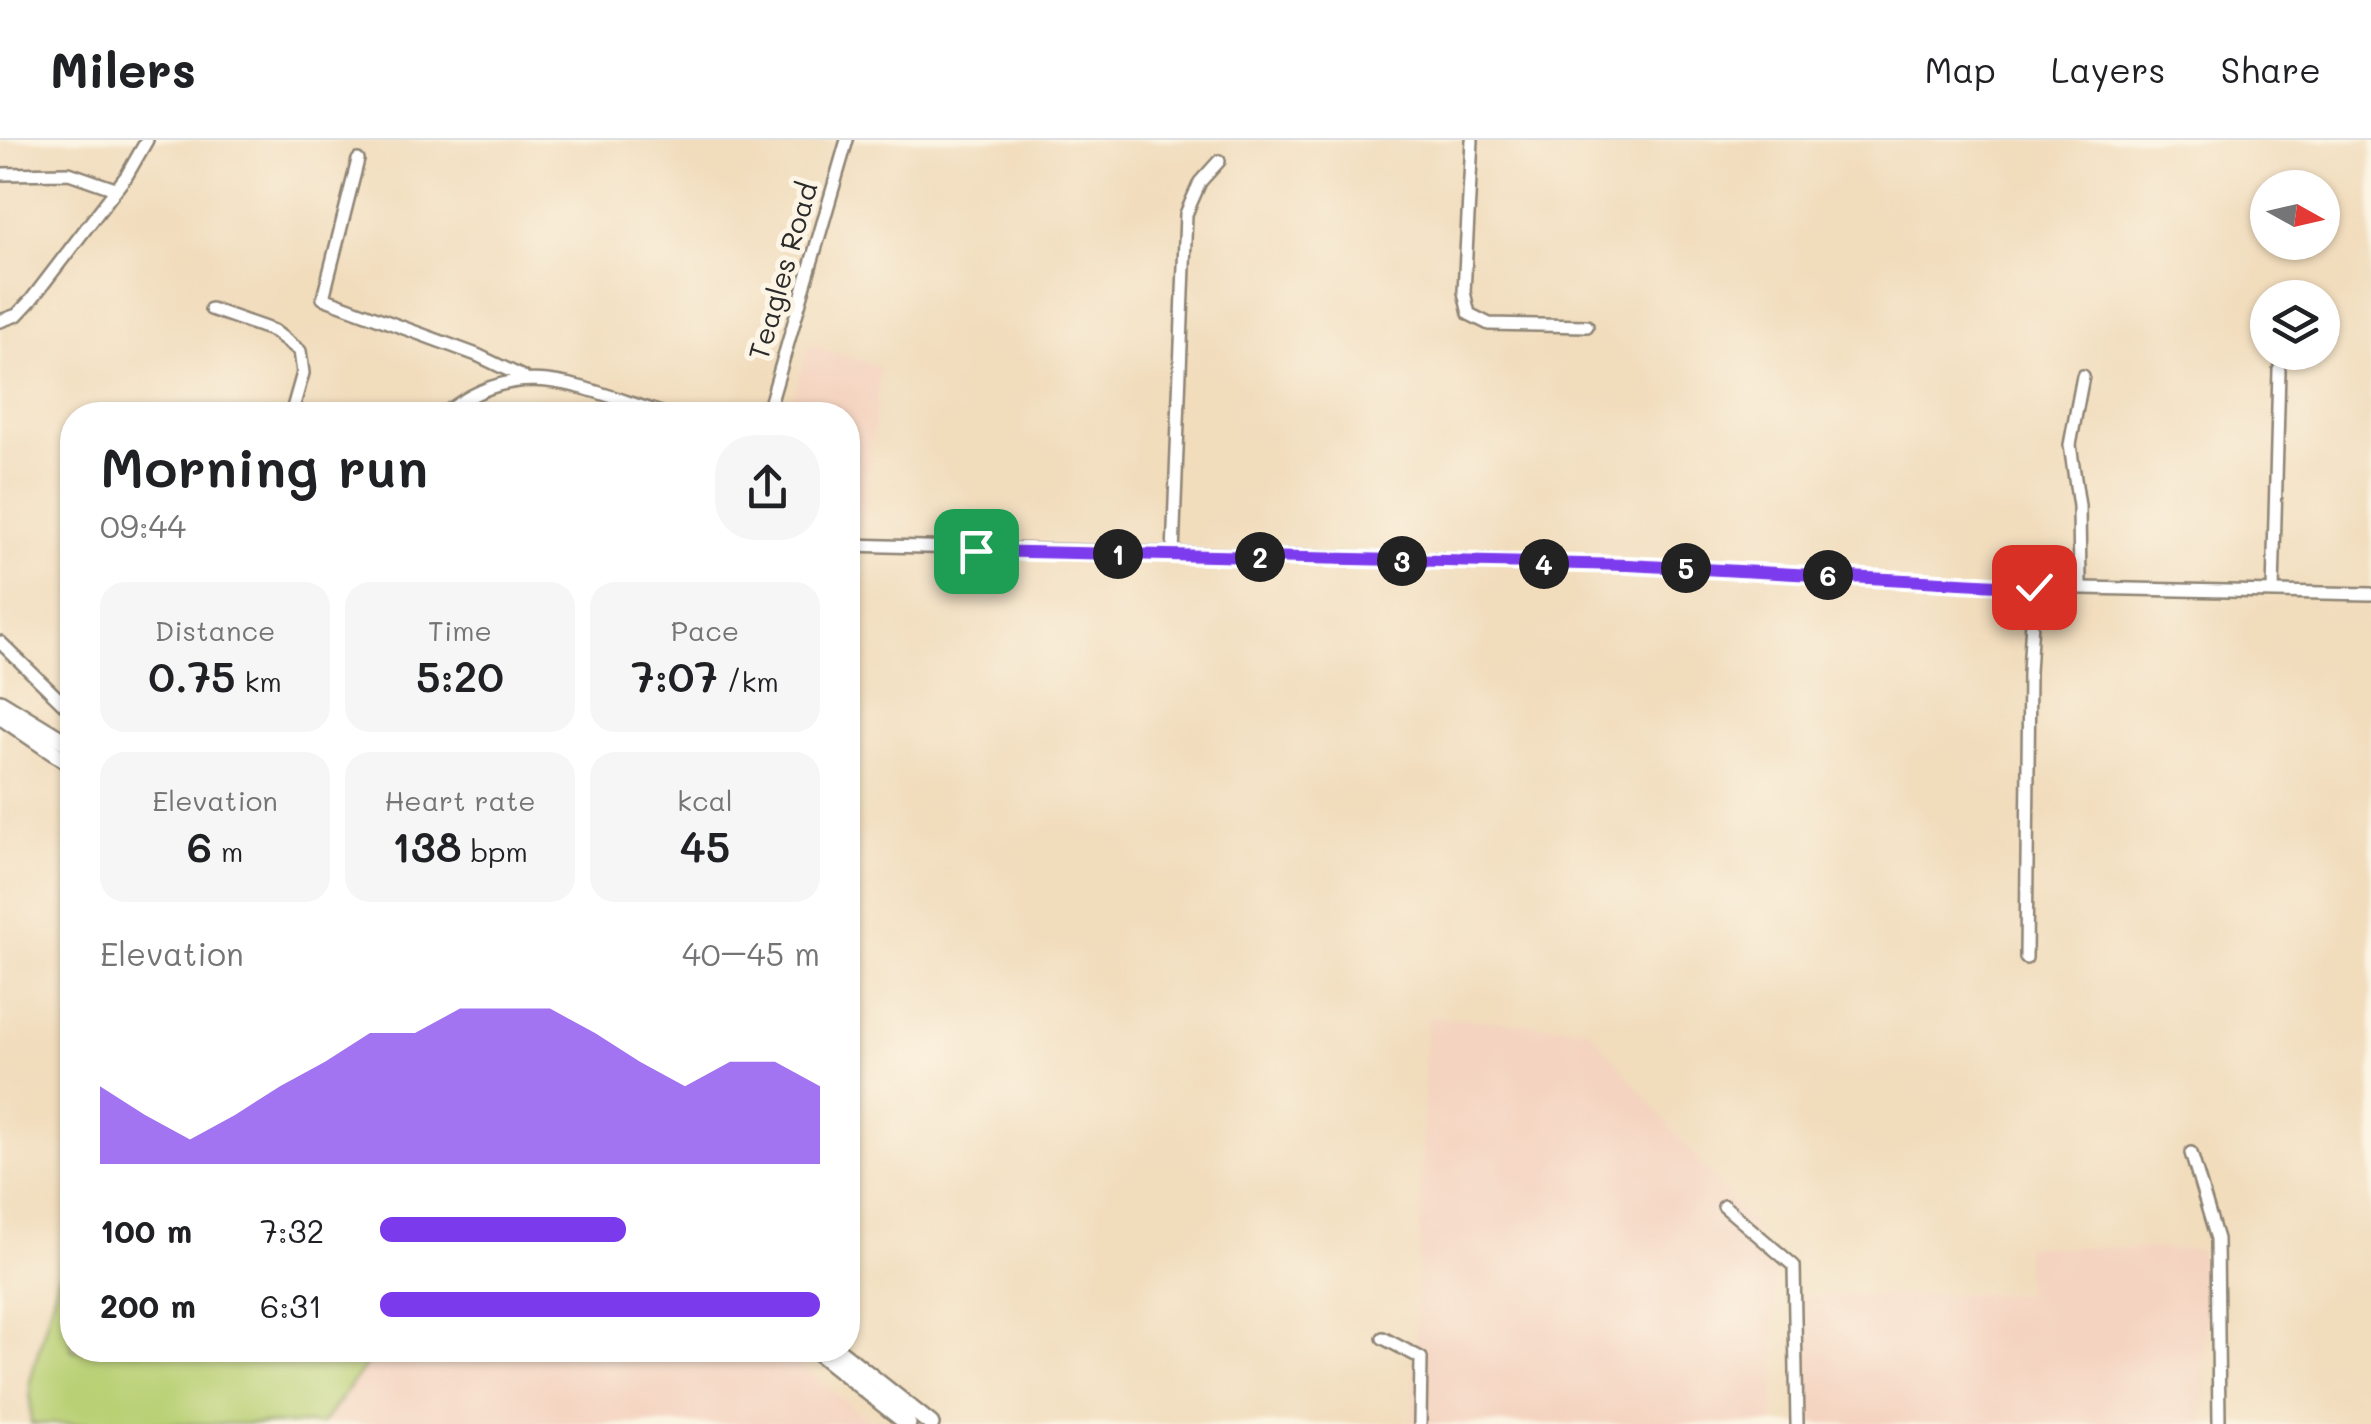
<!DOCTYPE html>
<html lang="en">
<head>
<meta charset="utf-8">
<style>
  :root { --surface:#fff; --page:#f6f6f6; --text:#202124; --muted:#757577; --line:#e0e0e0; --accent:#7c3aed }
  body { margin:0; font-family:Mali,sans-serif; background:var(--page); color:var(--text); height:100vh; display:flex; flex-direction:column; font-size:38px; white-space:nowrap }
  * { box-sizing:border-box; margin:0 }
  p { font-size:32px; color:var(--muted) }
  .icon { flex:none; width:55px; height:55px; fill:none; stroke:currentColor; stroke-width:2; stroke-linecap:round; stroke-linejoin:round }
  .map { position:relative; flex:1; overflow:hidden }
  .drawer { position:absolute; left:60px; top:262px; width:800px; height:960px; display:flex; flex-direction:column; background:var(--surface); border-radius:40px; box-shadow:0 2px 8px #0004 }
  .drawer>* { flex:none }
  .needle { width:65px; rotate:98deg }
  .tools { position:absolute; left:2250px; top:30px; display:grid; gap:20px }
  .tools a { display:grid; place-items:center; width:90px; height:90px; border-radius:50%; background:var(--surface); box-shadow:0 2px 8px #0004; font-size:50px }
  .pin { position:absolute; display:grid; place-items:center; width:85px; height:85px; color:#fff; margin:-42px; border-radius:20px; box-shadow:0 5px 15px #0006 }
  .km { position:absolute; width:50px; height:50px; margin:-25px; border-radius:50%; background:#222; color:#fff; font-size:28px; line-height:50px; text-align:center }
  .round { display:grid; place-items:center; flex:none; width:105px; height:105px; border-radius:40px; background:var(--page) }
  .headline { display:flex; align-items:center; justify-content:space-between; height:170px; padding:0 40px }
  h1 { font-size:55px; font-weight:600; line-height:75px }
  .stats { display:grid; grid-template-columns:repeat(3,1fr); gap:15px; height:170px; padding:10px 40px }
  .stats div { display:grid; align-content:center; border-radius:25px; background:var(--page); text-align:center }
  .stats b { font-size:42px; font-weight:600 }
  .stats small { font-size:28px; font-weight:400 }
  .stats p { font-size:28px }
  .chart { height:280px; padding:20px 40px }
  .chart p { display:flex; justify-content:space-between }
  .chart svg { width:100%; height:180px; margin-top:10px; fill:var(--accent); opacity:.7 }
  ul { padding:0 40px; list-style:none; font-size:32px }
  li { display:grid; grid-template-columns:160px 120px 1fr; align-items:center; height:75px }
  li i { height:25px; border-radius:12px; background:var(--accent) }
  header { display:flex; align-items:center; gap:60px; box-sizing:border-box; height:140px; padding:0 50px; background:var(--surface); border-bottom:2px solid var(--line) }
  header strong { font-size:48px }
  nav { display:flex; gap:55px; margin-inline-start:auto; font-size:35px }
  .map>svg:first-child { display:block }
  .built { fill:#f4d3c0 }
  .green { fill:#b9d074; stroke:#727e50; stroke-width:2.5 }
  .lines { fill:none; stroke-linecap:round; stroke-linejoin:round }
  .minor-casing { stroke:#8e8474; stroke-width:16 }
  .major-casing { stroke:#8e8474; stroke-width:20 }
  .minor { stroke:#fff; stroke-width:11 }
  .major { stroke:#fff; stroke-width:15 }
  .route-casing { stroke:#fff; stroke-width:20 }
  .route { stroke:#7c3aed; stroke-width:12 }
  .labels { text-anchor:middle; stroke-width:10; stroke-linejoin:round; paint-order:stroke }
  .street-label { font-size:28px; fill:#2b2b2b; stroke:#fcf5e5 }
</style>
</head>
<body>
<header>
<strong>Milers</strong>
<nav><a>Map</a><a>Layers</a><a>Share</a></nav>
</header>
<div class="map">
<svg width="2371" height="1284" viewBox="0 0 2371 1284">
  <rect width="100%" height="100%" fill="#fcf5e5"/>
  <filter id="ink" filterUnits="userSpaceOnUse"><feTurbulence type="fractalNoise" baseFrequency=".01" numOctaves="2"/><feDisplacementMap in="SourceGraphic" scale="20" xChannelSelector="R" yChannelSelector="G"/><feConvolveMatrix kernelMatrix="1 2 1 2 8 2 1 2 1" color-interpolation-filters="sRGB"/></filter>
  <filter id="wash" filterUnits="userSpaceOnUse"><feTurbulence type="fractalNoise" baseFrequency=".0048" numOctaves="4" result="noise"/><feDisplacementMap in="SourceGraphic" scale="40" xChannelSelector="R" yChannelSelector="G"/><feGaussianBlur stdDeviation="2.25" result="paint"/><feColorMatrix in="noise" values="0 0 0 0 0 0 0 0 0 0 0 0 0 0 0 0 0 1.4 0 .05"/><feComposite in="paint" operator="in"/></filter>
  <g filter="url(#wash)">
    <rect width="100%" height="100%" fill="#f1dcbc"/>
    <g class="built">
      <polygon points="809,204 880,227 863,390 848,389 848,275 788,275"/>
      <polygon points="1427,877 1587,888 1755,1088 1755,1118 1775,1132 1775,1284 1412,1284"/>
      <polygon points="2025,1106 2199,1110 2206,1133 2205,1284 1801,1284 1800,1155 2025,1154"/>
      <polygon points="378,1210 782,1210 873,1284 323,1284"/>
    </g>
    <polygon class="green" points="72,1087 72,1210 377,1210 322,1284 31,1284 30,1242"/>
  </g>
  <g filter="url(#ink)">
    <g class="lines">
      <g class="minor-casing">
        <g id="minor">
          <polyline points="1472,0 1464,152 1469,174 1489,184 1587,186"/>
          <polyline points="358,20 323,158 477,215 523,237"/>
          <polyline points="0,34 69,33 115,49"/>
          <polyline points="211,169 274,191 300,211 303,233 291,275"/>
          <polyline points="0,181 17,175 31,160 127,35 147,0"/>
          <path d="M443,275c78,-64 140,-25 225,0"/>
          <polyline points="767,275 847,0"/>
          <polyline points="848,405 1628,425 2034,447 2371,454"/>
          <polyline points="1173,414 1186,74 1200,42 1219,21"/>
          <polyline points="2080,447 2079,366 2070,305 2083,236"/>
          <polyline points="2273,451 2279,230"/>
          <polyline points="0,502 72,572"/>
          <polyline points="2026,818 2029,532 2034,447"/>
          <polyline points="2191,1013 2217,1099 2219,1284"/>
          <polyline points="1724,1066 1794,1126 1797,1284"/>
          <polyline points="1383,1198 1421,1218 1420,1284"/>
        </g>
      </g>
      <g class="major-casing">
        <g id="major">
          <polyline points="0,562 72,606"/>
          <polyline points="0,576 72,625"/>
          <polyline points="815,1210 908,1284"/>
          <polyline points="838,1210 931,1284"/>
        </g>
      </g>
      <use href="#minor" class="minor"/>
      <use href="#major" class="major"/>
    </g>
  </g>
  <g class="lines" filter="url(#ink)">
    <g class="route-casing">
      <polyline id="route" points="976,411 1628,425 2034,447"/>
    </g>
    <use href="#route" class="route"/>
  </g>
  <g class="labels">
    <g class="street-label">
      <text transform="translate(783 131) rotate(-74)" y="10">Teagles Road</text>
    </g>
  </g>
</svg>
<div class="tools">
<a><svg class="needle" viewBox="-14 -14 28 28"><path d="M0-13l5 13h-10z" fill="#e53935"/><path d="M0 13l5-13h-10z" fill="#757577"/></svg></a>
<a><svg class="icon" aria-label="layers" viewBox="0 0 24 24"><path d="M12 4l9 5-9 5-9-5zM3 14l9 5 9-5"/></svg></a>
</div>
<div class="pin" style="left:976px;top:411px;background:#1e9e55"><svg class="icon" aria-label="arrive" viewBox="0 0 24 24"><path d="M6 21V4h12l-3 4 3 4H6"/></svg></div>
<div class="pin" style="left:2034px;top:447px;background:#d93025"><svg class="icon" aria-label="check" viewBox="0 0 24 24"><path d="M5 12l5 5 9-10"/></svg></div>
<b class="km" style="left:1118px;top:414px">1</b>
<b class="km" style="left:1260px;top:417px">2</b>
<b class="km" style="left:1402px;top:421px">3</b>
<b class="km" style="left:1544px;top:424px">4</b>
<b class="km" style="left:1686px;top:428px">5</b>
<b class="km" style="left:1828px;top:435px">6</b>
<section class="drawer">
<div class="headline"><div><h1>Morning run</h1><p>09:44</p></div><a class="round"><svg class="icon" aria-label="share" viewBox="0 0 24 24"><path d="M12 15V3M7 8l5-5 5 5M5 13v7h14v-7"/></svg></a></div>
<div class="stats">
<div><p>Distance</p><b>0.75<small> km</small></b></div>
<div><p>Time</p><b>5:20</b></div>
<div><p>Pace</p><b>7:07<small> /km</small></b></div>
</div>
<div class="stats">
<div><p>Elevation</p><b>6<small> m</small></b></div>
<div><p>Heart rate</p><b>138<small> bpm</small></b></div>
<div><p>kcal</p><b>45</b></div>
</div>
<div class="chart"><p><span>Elevation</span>40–45 m</p>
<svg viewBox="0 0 160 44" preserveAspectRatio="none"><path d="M0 44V25L10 32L20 38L30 32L40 25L50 19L60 12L70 12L80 6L90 6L100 6L110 12L120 19L130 25L140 19L150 19L160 25V44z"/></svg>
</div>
<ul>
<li><b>100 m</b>7:32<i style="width:56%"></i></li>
<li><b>200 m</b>6:31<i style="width:100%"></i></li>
</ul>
</section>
</div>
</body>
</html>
